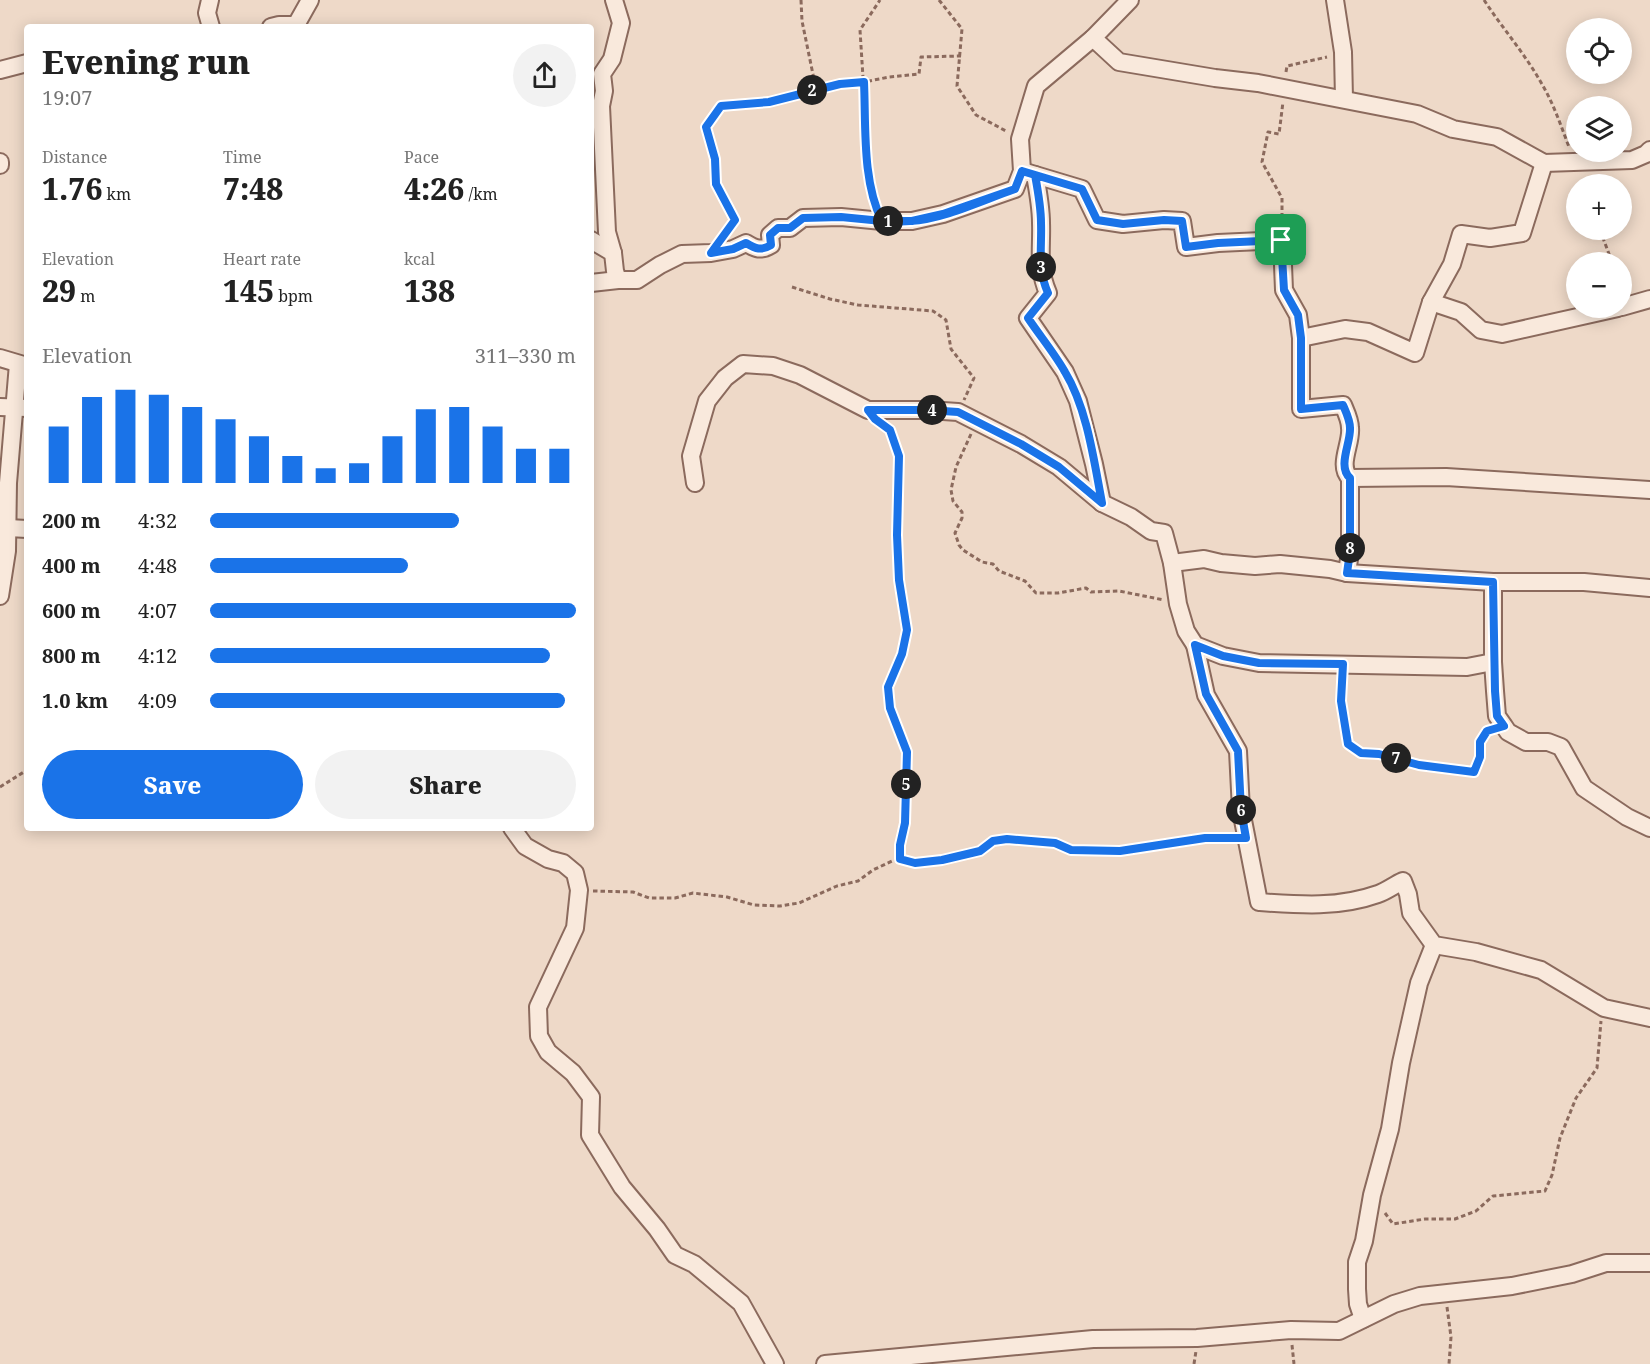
<!DOCTYPE html>
<html lang="en">
<head>
<meta charset="utf-8">
<style>
  :root { --surface:#fff; --page:#f2f2f2; --text:#222; --muted:#767676; --accent:#1a73e8 }
  body { margin:0; font-family:"Noto Serif",serif; background:var(--page); color:var(--text); height:100vh; display:flex; flex-direction:column; font-size:22px; white-space:nowrap }
  * { box-sizing:border-box; margin:0 }
  p { font-size:20px; color:var(--muted) }
  .icon { flex:none; width:33px; height:33px; fill:none; stroke:currentColor; stroke-width:2; stroke-linecap:round; stroke-linejoin:round }
  .map { position:relative; flex:1; overflow:hidden }
  .sheet { position:absolute; left:24px; top:24px; width:570px; height:807px; display:flex; flex-direction:column; background:var(--surface); border-radius:6px; box-shadow:0 3px 15px #0003 }
  .sheet>* { flex:none }
  .tools { position:absolute; left:1566px; top:18px; display:grid; gap:12px }
  .tools a { display:grid; place-items:center; width:66px; height:66px; border-radius:50%; background:var(--surface); box-shadow:0 3px 15px #0003; font-size:30px }
  .pin { position:absolute; display:grid; place-items:center; width:51px; height:51px; color:#fff; margin:-26px; border-radius:12px; box-shadow:0 3px 9px #0006 }
  .km { position:absolute; width:30px; height:30px; margin:-15px; border-radius:50%; background:#222; color:#fff; font-size:16px; line-height:30px; text-align:center }
  .round { display:grid; place-items:center; flex:none; width:63px; height:63px; border-radius:32px; background:var(--page) }
  .summary { display:flex; align-items:center; justify-content:space-between; height:102px; padding:0 18px }
  h1 { font-size:33px; font-weight:800; line-height:45px }
  .metrics { display:grid; grid-template-columns:repeat(3,1fr); gap:9px; height:102px; padding:6px 18px }
  .metrics div { display:grid; align-content:center }
  .metrics b { font-size:30px; font-weight:800 }
  .metrics small { font-size:16px; font-weight:400 }
  .metrics p { font-size:16px }
  .chart { height:168px; padding:12px 18px }
  .chart p { display:flex; justify-content:space-between }
  .chart svg { width:100%; height:108px; margin-top:6px; stroke:var(--accent); stroke-width:6 }
  .cta { display:flex; gap:12px; margin-top:auto; padding:12px 18px }
  .cta a { flex:1; height:69px; border-radius:36px; background:var(--accent); color:#fff; font-size:24px; font-weight:800; line-height:69px; text-align:center }
  .cta a+a { background:var(--page); color:var(--text) }
  ul { padding:0 18px; list-style:none; font-size:20px }
  li { display:grid; grid-template-columns:96px 72px 1fr; align-items:center; height:45px }
  li i { height:15px; border-radius:8px; background:var(--accent) }
  .map>svg:first-child { display:block }
  .lines { fill:none; stroke-linecap:round; stroke-linejoin:round }
  .minor-casing { stroke:#8b6a5d; stroke-width:20 }
  .path { stroke:#8b6a5d; stroke-width:3; stroke-dasharray:4.5 3; stroke-linecap:butt }
  .minor { stroke:#f9e9dc; stroke-width:16 }
  .route-casing { stroke:#fff; stroke-width:12 }
  .route { stroke:#1a73e8; stroke-width:8 }
</style>
</head>
<body>
<div class="map">
<svg width="1650" height="1364" viewBox="0 0 1650 1364">
  <rect width="100%" height="100%" fill="#eed9c8"/>
  <g class="lines">
    <g class="minor-casing">
      <g id="minor">
        <polyline points="210,0 207,13 211,27"/>
        <polyline points="1335,0 1343,52 1344,99"/>
        <polyline points="271,27 279,25 296,25 310,0"/>
        <polyline points="1093,38 1119,62 1215,78 1258,83 1417,114 1453,129 1497,137 1544,163 1632,160 1646,154 1650,150"/>
        <polyline points="0,70 27,63"/>
        <polyline points="0,162 0,165"/>
        <path d="M1022,171l60,18 15,31 26,4 41,-4 18,1 4,26 32,-4 64,-3 2,50 14,25 3,23v71l42,-4c3,7 7,15 7,23 2,15 -13,38 0,50v74l-3,21"/>
        <path d="M1035,175c3,16 6,32 6,48 1,25 -4,45 7,70l-20,25 37,54 13,29 16,63 8,39 29,14 20,14 13,2 8,30 6,41 8,27 9,14 28,11 36,7 208,4 26,-5"/>
        <polyline points="591,240 613,253 615,271 618,280"/>
        <polyline points="613,253 607,232 601,106 604,91 602,74 612,59 621,23 614,0"/>
        <path d="M591,283l27,-3h19l23,-15 22,-11 29,-1 22,-4 13,-6c10,6 15,8 25,2l-1,-10 8,-7h12l13,-10 38,-1 41,4h30l31,-7 72,-25 7,-18 -2,-32 16,-53 57,-48 37,-38"/>
        <polyline points="1431,302 1461,312 1481,330 1502,334 1618,308"/>
        <polyline points="1622,307 1650,299"/>
        <polyline points="1301,338 1345,329 1368,332 1415,353 1431,302 1452,264 1461,234 1490,238 1522,233 1544,163"/>
        <polyline points="0,358 27,366"/>
        <polyline points="0,407 27,408"/>
        <polyline points="1350,478 1446,477 1650,490"/>
        <polyline points="695,483 691,456 707,401 725,378 743,364 773,366 800,375 868,410 928,410 958,412 1021,444 1059,467 1102,503"/>
        <polyline points="8,528 27,529"/>
        <polyline points="1172,563 1204,559 1221,563 1255,566 1280,564 1330,569 1347,573 1493,582 1584,582 1650,588"/>
        <polyline points="1493,582 1493,662 1495,691 1497,716 1504,726 1508,732 1526,742 1548,742 1561,747 1584,788 1627,817 1650,828"/>
        <polyline points="0,596 7,551 8,483 18,364"/>
        <path d="M1195,645l11,50 32,56 3,59 18,92c41,3 80,6 119,-8 9,-3 16,-9 25,-13l5,13 3,19 23,32 42,7 65,18 63,38 46,10"/>
        <polyline points="512,828 525,846 548,859 563,863 575,873 579,890 575,928 538,1007 539,1036 548,1052 573,1073 591,1097 590,1135 622,1187 657,1229 675,1255 694,1264 741,1303 775,1364"/>
        <polyline points="1363,1319 1358,1304 1357,1289 1357,1262 1364,1241 1372,1195 1390,1129 1401,1063 1419,983 1434,945"/>
        <polyline points="825,1364 1093,1339 1197,1338 1291,1330 1339,1331 1394,1304 1420,1296 1512,1286 1572,1274 1606,1263 1650,1263"/>
      </g>
    </g>
    <g class="path">
      <polyline points="801,0 802,21 816,89"/>
      <polyline points="939,0 962,29 957,86 976,115 1006,131"/>
      <path d="M1484,0c19,29 42,55 59,86 11,19 18,40 26,61"/>
      <polyline points="1286,72 1287,66 1327,57"/>
      <polyline points="875,206 870,189 860,30 880,0"/>
      <polyline points="1282,225 1282,198 1262,162 1268,132 1279,134 1283,102"/>
      <polyline points="1600,230 1612,262"/>
      <polyline points="724,235 735,220 716,184 715,159 706,127 721,106 769,102 840,84 864,82 889,77 919,74 921,57 961,56"/>
      <polyline points="1622,282 1627,290"/>
      <polyline points="792,287 830,299 858,305 933,311 946,320 951,349 974,378 964,400"/>
      <polyline points="884,426 890,430 899,456 897,484 899,580 907,630 902,654 888,687 890,708 907,752 905,823 900,845 900,859"/>
      <polyline points="971,434 956,467 951,490 953,501 962,512 962,518 955,533 959,545 963,550 982,562 993,564 999,571 1025,581 1036,593 1058,593 1086,588 1091,592 1119,591 1164,600"/>
      <polyline points="1342,681 1341,701 1348,744 1361,753 1379,754 1419,765 1474,772 1480,757 1480,742 1488,731"/>
      <polyline points="0,787 27,770"/>
      <polyline points="593,891 633,892 649,898 675,898 693,893 727,897 754,905 780,906 799,903 837,886 858,881 873,870 892,861 900,859 915,863 942,860 980,851 993,841 1007,839 1055,843 1071,850 1120,851 1205,838 1231,838"/>
      <polyline points="1385,1213 1393,1224 1425,1219 1455,1219 1476,1211 1493,1196 1545,1191 1552,1175 1560,1138 1576,1098 1597,1068 1601,1021"/>
      <polyline points="1447,1307 1451,1337 1449,1364"/>
      <polyline points="1292,1345 1294,1364"/>
      <polyline points="1194,1364 1196,1351"/>
    </g>
    <use href="#minor" class="minor"/>
  </g>
  <g class="lines">
    <g class="route-casing">
      <path id="route" d="M1281,240l-63,3 -32,4 -4,-26 -18,-1 -41,4 -26,-4 -15,-31 -60,-18 -7,18 -72,25 -31,7h-30l-41,-4 -38,1 -13,10h-12l-8,7 1,10c-10,6 -15,4 -25,-2l-13,6 -22,4 24,-33 -19,-36 -1,-25 -9,-32 15,-21 48,-4 71,-18 24,-2c2,44 -2,99 18,139 9,0 19,1 28,0 34,-2 73,-21 105,-32l7,-18 13,4c3,16 6,32 6,48 1,25 -4,45 7,70l-20,25c12,18 27,36 37,54 22,36 29,89 37,131l-43,-36 -38,-23 -63,-32 -30,-2h-60l7,9 15,11 9,26 -2,79 2,45 8,50 -5,24 -14,33 2,21 17,44 -2,71 -5,22v14l15,4 27,-3 38,-9 13,-10 14,-2 48,4 16,7 49,1 85,-13h41l-5,-28 -3,-59 -32,-57 -11,-49 28,11 36,7 84,1 -2,37 7,43 13,9 18,1 40,11 55,7 6,-15v-15l7,-11 17,-5 -7,-10 -2,-25 -2,-109 -146,-9 3,-21v-74c-13,-12 1,-35 0,-50 0,-8 -4,-16 -7,-23l-42,4v-71l-3,-23 -14,-25 -3,-50"/>
    </g>
    <use href="#route" class="route"/>
  </g>
</svg>
<div class="tools">
<a><svg class="icon" aria-label="locate" viewBox="0 0 24 24"><circle cx="12" cy="12" r="6"/><path d="M12 2v4M12 18v4M2 12h4M18 12h4"/></svg></a>
<a><svg class="icon" aria-label="layers" viewBox="0 0 24 24"><path d="M12 4l9 5-9 5-9-5zM3 14l9 5 9-5"/></svg></a>
<a>+</a>
<a>−</a>
</div>
<div class="pin" style="left:1281px;top:240px;background:#1e9e55"><svg class="icon" aria-label="arrive" viewBox="0 0 24 24"><path d="M6 21V4h12l-3 4 3 4H6"/></svg></div>
<b class="km" style="left:888px;top:221px">1</b>
<b class="km" style="left:812px;top:90px">2</b>
<b class="km" style="left:1041px;top:267px">3</b>
<b class="km" style="left:932px;top:410px">4</b>
<b class="km" style="left:906px;top:784px">5</b>
<b class="km" style="left:1241px;top:810px">6</b>
<b class="km" style="left:1396px;top:758px">7</b>
<b class="km" style="left:1350px;top:548px">8</b>
<section class="sheet">
<div class="summary"><div><h1>Evening run</h1><p>19:07</p></div><a class="round"><svg class="icon" aria-label="share" viewBox="0 0 24 24"><path d="M12 15V3M7 8l5-5 5 5M5 13v7h14v-7"/></svg></a></div>
<div class="metrics">
<div><p>Distance</p><b>1.76<small> km</small></b></div>
<div><p>Time</p><b>7:48</b></div>
<div><p>Pace</p><b>4:26<small> /km</small></b></div>
</div>
<div class="metrics">
<div><p>Elevation</p><b>29<small> m</small></b></div>
<div><p>Heart rate</p><b>145<small> bpm</small></b></div>
<div><p>kcal</p><b>138</b></div>
</div>
<div class="chart"><p><span>Elevation</span>311–330 m</p>
<svg viewBox="0 0 160 44" preserveAspectRatio="none"><path d="M5 44V21M15 44V9M25 44V6M35 44V8M45 44V13M55 44V18M65 44V25M75 44V33M85 44V38M95 44V36M105 44V25M115 44V14M125 44V13M135 44V21M145 44V30M155 44V30"/></svg>
</div>
<ul>
<li><b>200 m</b>4:32<i style="width:68%"></i></li>
<li><b>400 m</b>4:48<i style="width:54%"></i></li>
<li><b>600 m</b>4:07<i style="width:100%"></i></li>
<li><b>800 m</b>4:12<i style="width:93%"></i></li>
<li><b>1.0 km</b>4:09<i style="width:97%"></i></li>
</ul>
<div class="cta"><a>Save</a><a>Share</a></div>
</section>
</div>
</body>
</html>
